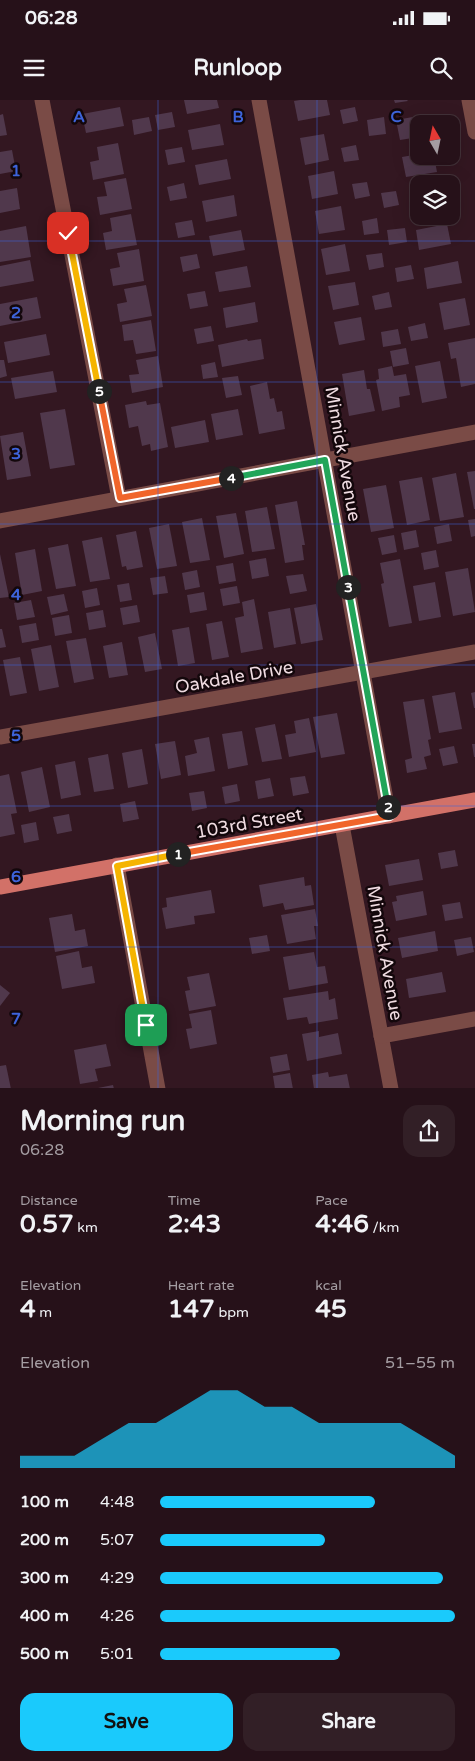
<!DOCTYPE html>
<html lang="en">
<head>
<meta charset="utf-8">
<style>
  :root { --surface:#261119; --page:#321f26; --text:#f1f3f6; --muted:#a49da2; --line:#423138; --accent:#1acafc }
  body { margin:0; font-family:"Varela Round",sans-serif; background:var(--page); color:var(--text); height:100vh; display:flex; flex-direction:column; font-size:19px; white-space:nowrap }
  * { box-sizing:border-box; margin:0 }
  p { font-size:16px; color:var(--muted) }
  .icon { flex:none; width:28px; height:28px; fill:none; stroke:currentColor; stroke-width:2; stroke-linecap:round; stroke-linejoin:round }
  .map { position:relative; height:988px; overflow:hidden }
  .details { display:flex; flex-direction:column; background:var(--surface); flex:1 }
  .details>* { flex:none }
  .needle { width:32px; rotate:351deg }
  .tools { position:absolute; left:410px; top:15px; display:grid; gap:10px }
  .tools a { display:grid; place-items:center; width:50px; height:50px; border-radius:10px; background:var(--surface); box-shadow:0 5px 20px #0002,0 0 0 1px var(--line); font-size:25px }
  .pin { position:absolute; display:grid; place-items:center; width:42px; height:42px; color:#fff; margin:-21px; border-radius:10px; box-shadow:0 2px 8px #0006 }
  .km { position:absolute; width:25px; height:25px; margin:-12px; border-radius:50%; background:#222; color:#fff; font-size:14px; line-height:25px; text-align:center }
  .round { display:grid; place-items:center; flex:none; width:52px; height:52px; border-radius:15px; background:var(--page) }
  .head { display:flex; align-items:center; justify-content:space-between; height:85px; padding:0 20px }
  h1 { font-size:28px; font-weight:700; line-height:38px }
  .figures { display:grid; grid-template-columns:repeat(3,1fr); gap:8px; height:85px; padding:5px 20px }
  .figures div { display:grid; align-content:center }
  .figures b { font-size:25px; font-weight:700 }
  .figures small { font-size:14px; font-weight:400 }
  .figures p { font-size:14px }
  .chart { height:140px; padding:10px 20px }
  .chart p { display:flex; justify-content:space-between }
  .chart svg { width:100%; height:90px; margin-top:5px; fill:var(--accent); opacity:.7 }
  .button { display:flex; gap:10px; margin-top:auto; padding:10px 20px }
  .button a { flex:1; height:58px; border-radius:15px; background:var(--accent); color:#111; font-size:20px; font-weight:700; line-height:58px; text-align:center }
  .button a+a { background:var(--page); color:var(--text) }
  ul { padding:0 20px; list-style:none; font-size:16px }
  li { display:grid; grid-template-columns:80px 60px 1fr; align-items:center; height:38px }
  li i { height:12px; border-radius:6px; background:var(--accent) }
  .status { display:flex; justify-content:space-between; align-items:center; height:35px; padding:0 25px; background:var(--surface); direction:ltr }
  .status svg { height:14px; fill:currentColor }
  header { display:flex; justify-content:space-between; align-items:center; height:65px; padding:0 20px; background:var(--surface); font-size:22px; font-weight:700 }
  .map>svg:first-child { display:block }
  .building { fill:#50384c }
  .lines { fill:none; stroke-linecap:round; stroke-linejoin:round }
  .minor { stroke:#7a4b46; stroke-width:15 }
  .major { stroke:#d27168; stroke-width:15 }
  .split-1-casing { stroke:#fff; stroke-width:10 }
  .split-2-casing { stroke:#fff; stroke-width:10 }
  .split-3-casing { stroke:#fff; stroke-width:10 }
  .split-4-casing { stroke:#fff; stroke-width:10 }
  .split-5-casing { stroke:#fff; stroke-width:10 }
  .split-6-casing { stroke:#fff; stroke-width:10 }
  .split-1 { stroke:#f5b400; stroke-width:6 }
  .split-2 { stroke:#f0652b; stroke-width:6 }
  .split-3 { stroke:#22a559; stroke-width:6 }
  .split-4 { stroke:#22a559; stroke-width:6 }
  .split-5 { stroke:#f0652b; stroke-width:6 }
  .split-6 { stroke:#f5b400; stroke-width:6 }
  .grid { fill:none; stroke:#3d63da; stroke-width:1; stroke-opacity:0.55 }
  .labels { text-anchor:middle; stroke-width:5; stroke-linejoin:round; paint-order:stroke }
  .street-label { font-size:18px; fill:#f0dce2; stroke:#13070b }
  .grid-label { font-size:16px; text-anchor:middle; font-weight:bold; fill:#3d63da; stroke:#13070b; stroke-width:5; stroke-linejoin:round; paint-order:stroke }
</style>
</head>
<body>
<div class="status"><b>06:28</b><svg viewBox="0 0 49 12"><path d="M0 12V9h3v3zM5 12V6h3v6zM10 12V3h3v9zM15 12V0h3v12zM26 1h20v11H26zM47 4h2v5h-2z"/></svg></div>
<header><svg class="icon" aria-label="menu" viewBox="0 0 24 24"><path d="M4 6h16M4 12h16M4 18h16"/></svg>Runloop<svg class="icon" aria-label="search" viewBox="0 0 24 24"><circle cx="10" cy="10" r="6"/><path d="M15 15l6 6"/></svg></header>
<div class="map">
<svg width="475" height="989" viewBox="0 0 475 989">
  <rect width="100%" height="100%" fill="#331721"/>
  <g class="building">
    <polygon points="184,0 217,0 219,8 187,14"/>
    <polygon points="300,0 327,0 330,15 298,21 294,1"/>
    <polygon points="394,0 407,0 408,1 395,3"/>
    <polygon points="120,7 124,26 86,33 82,14"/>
    <polygon points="355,7 358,21 343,24 340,10"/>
    <polygon points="172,12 175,27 158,30 155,15"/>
    <polygon points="3,14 7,35 0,36 0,15"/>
    <polygon points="424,15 426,24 419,24 419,37 400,40 396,20"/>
    <polygon points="149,17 152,31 134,35 132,20"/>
    <polygon points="384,17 386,34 369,36 367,20"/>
    <polygon points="220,24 224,45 192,50 188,30"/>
    <polygon points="324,34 329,60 305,65 300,38"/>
    <polygon points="118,43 124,74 93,80 90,62 99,60 97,47"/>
    <polygon points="356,45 359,60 344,62 341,48"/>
    <polygon points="182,47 185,62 168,65 165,50"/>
    <polygon points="12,50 16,71 0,74 0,52"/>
    <polygon points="419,54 419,56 434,56 437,72 406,77 402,57"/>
    <polygon points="227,59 231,79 199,85 195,65"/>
    <polygon points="334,71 338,94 312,99 308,76"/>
    <polygon points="126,78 132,109 100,115 97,97 107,96 104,82"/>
    <polygon points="367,82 370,96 355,99 352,84"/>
    <polygon points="184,83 187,98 170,101 167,87"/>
    <polygon points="17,88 20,109 0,113 0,91"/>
    <polygon points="396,91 399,105 384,108 381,93"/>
    <polygon points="419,93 419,113 413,114 409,94"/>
    <polygon points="234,95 237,116 206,122 202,101"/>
    <polygon points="341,106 345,130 319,134 315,111"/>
    <polygon points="131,114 137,145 106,150 103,133 112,131 110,118"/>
    <polygon points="377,118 379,133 364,135 362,121"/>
    <polygon points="192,120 195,135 178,138 175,123"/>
    <polygon points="447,124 451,144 419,150 416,130"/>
    <polygon points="26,126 31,157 0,162 0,131"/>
    <polygon points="405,128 407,142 389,145 387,130"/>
    <polygon points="241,130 245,150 213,156 209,136"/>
    <polygon points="345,144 350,171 326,175 321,149"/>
    <polygon points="139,149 144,181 113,186 110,169 120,167 117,153"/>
    <polygon points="382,153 384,167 369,170 366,155"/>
    <polygon points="197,154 200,168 183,172 180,157"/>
    <polygon points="30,160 34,181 0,187 0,166"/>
    <polygon points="458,161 462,183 427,189 424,168"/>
    <polygon points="411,165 414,179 397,182 395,168"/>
    <polygon points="247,166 251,187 219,192 215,172"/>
    <polygon points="355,182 359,205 333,210 328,186"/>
    <polygon points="146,185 152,216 120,222 117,204 127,202 124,189"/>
    <polygon points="205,191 208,206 190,209 187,194"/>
    <polygon points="389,192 392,207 375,210 372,196"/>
    <polygon points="37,197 41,218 0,226 0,204"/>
    <polygon points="465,198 470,225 444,230 439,203"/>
    <polygon points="255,202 258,222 226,228 223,208"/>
    <polygon points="361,217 365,240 339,245 334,222"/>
    <polygon points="151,220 156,251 136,254 133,240 124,241 122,225"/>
    <polygon points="425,223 428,238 411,241 408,227"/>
    <polygon points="211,226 214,241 197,244 194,229"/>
    <polygon points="398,229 401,244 383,247 381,232"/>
    <polygon points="46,234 50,255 8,263 4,242"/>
    <polygon points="475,238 475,284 461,287 456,258 451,259 448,243"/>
    <polygon points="247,239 248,241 261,239 264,259 222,267 218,245"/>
    <polygon points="406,248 409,264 393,267 390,251"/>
    <polygon points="158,256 163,287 132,293 129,275 139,274 136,260"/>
    <polygon points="0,260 4,260 7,276 0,278"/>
    <polygon points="440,261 447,298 422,303 415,266"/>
    <polygon points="215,262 218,277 203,279 201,265"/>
    <polygon points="392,266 394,276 406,274 410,295 399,297 400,307 382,311 376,280 379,279 378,269"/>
    <polygon points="364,270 367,289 370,289 375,311 349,316 342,274"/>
    <polygon points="53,271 57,292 15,299 11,278"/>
    <polygon points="238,276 242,295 226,298 222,278"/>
    <polygon points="267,282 270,299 274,298 277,312 282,311 285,329 259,334 250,286"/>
    <polygon points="146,301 147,305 160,303 168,347 151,351 150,344 142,346 138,326 129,328 125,305"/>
    <polygon points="65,309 75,365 50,369 40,313"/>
    <polygon points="238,309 243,335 216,340 211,314"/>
    <polygon points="205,320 209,342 175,348 171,327"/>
    <polygon points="23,332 31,376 7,380 0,336"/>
    <polygon points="475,371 475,409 474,409 467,372"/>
    <polygon points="456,373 464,417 440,421 432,378"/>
    <polygon points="422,377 430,420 407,425 399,381"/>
    <polygon points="386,385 394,428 371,432 363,389"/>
    <polygon points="297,401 305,445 302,445 304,460 285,463 275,405"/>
    <polygon points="267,407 275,449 252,452 245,411"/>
    <polygon points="236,413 244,454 224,458 216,416"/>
    <polygon points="202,418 210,460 190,463 182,422"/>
    <polygon points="475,419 475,436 471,437 468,420"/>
    <polygon points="169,424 177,466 157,469 149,428"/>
    <polygon points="449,424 452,441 437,444 434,427"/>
    <polygon points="416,430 419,447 404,450 401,433"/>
    <polygon points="136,431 143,467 127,470 126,466 122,467 116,435"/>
    <polygon points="394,435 397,452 382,455 378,438"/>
    <polygon points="102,437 110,479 90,482 82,441"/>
    <polygon points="68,444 76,486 56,489 48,448"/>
    <polygon points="35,449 42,491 22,495 15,453"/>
    <polygon points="436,450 439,467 424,470 421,453"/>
    <polygon points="0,454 9,497 0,498"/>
    <polygon points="266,458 269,476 252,479 249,461"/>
    <polygon points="400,459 412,523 389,527 381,484 384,483 380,463"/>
    <polygon points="233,463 236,481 219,484 216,466"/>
    <polygon points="468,468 475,512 453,516 445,472"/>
    <polygon points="197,470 200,487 185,490 182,473"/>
    <polygon points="303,474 307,491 290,494 286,476"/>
    <polygon points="165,476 168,493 153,495 150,478"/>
    <polygon points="435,482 441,517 419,521 413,486"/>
    <polygon points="129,483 132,500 120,502 117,485"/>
    <polygon points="237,486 240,503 223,506 220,489"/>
    <polygon points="97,488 100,505 85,508 82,491"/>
    <polygon points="204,492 207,510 190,513 187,495"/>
    <polygon points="64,494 68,511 51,515 47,497"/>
    <polygon points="254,499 263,549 241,553 235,518 244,516 242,502"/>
    <polygon points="31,500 35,517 17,520 14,503"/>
    <polygon points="316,504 323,540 301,544 294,508"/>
    <polygon points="137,505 140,522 123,525 120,508"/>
    <polygon points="290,508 296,544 274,548 268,512"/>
    <polygon points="103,510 106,527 89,530 86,513"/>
    <polygon points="69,515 72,533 55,536 52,518"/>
    <polygon points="222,521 229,557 212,560 206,524"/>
    <polygon points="36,523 39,540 22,543 19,526"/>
    <polygon points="189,527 195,563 178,566 172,530"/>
    <polygon points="0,529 2,529 6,547 0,548"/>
    <polygon points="155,533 162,569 145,572 138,537"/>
    <polygon points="86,538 94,579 74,583 66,541"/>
    <polygon points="122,542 128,575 109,578 103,546"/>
    <polygon points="51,545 59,587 39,591 31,549"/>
    <polygon points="20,557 27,593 10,596 3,560"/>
    <polygon points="455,592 462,629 439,633 432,596"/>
    <polygon points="475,592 475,608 474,608 471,593"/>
    <polygon points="424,599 431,639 428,640 431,655 424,657 427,669 407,673 405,660 412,658 403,602"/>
    <polygon points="337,613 345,654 321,658 313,617"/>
    <polygon points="309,618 316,652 289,657 285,635 296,633 294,621"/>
    <polygon points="275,624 282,659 262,662 255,628"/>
    <polygon points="242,631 248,665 228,669 222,634"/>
    <polygon points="209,637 215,671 188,676 185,656 197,653 194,640"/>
    <polygon points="175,641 181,675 161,679 155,644"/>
    <polygon points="472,644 475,644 475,657 474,657"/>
    <polygon points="454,646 458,663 443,666 439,649"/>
    <polygon points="142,649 148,684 128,688 122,653"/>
    <polygon points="108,654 114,689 94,692 88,658"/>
    <polygon points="75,661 81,695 61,699 55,665"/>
    <polygon points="42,667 50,707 29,712 21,672"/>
    <polygon points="9,674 17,713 11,714 15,734 0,737 0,676"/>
    <polygon points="305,676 309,693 293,696 290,678"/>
    <polygon points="270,678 274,696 258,699 255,681"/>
    <polygon points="237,684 240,701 225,704 222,687"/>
    <polygon points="204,691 207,708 192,711 189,693"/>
    <polygon points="135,701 139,719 123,722 120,704"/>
    <polygon points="69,714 72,731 57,734 53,717"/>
    <polygon points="36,722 39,740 24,743 21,725"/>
    <polygon points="455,750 458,766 441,769 438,753"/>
    <polygon points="419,759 423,780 389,786 385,765"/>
    <polygon points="304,777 305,786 311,785 314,805 285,810 283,803 263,807 259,785"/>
    <polygon points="211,790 215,813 194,816 195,824 166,829 162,808 167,807 166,798"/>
    <polygon points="423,791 427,815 396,821 392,802 397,801 396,796"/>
    <polygon points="460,802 463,818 445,821 442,805"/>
    <polygon points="315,809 318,826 314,826 316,839 287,844 281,815"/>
    <polygon points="72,814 75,831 85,829 88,846 55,852 49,818"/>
    <polygon points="435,831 438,851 402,858 398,838"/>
    <polygon points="267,835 270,851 252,854 249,838"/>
    <polygon points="471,837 474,852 457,856 454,840"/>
    <polygon points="79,851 82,868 92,866 95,883 62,889 56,856"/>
    <polygon points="314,852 317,867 325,866 328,883 289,890 283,857"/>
    <polygon points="442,872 446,892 409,898 406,879"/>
    <polygon points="209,873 216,906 189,911 185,891 190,890 187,877"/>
    <polygon points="0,885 10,893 0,906"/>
    <polygon points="328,891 329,900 335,898 338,919 309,924 307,917 287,920 283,898"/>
    <polygon points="211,910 217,944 190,949 186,929 192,928 189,914"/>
    <polygon points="319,931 319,937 338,933 342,954 307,961 302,934"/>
    <polygon points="106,944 111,966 95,969 98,981 80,984 74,950"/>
    <polygon points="287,954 290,970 273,973 270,957"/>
    <polygon points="6,965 11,989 0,989 0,966"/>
    <polygon points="328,972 329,977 347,974 350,989 314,989 312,975"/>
    <polygon points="290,973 293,989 275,989 273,976"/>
    <polygon points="113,985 114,989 98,989 98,988"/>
  </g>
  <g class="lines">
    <g class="minor">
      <polyline points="42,0 119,398"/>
      <polyline points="259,0 389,716"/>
      <polyline points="469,0 475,32"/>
      <polyline points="0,421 475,332"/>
      <polyline points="0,637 475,552"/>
      <polyline points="342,725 391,989"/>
      <polyline points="117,765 158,989"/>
      <polyline points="381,936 475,919"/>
    </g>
    <polyline class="major" points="0,787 475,700"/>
  </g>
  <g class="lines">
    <g class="split-1-casing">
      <polyline id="split-1" points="146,925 117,766 178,754"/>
    </g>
    <g class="split-2-casing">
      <polyline id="split-2" points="178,754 390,716 388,707"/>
    </g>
    <g class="split-3-casing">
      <polyline id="split-3" points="348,487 388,707"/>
    </g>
    <g class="split-4-casing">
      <polyline id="split-4" points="231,378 325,360 348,487"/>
    </g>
    <g class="split-5-casing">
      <polyline id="split-5" points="99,291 120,398 231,378"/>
    </g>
    <g class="split-6-casing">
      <polyline id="split-6" points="68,133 99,291"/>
    </g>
    <use href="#split-1" class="split-1"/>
    <use href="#split-2" class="split-2"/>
    <use href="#split-3" class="split-3"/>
    <use href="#split-4" class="split-4"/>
    <use href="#split-5" class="split-5"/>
    <use href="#split-6" class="split-6"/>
  </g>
  <path class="grid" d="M158,0v989M317,0v989M0,141h475M0,282h475M0,424h475M0,565h475M0,706h475M0,847h475"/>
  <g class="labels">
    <g class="street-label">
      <text transform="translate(343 354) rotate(80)" y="6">Minnick Avenue</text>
      <text transform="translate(234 577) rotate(-10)" y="6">Oakdale Drive</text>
      <text transform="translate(249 723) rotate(-10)" y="6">103rd Street</text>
      <text transform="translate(385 853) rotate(80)" y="6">Minnick Avenue</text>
    </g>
  </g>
  <g class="grid-label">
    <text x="79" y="22">A</text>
    <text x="238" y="22">B</text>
    <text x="396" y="22">C</text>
    <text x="16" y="76">1</text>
    <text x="16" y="218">2</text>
    <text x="16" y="359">3</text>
    <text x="16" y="500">4</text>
    <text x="16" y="641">5</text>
    <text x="16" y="782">6</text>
    <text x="16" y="924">7</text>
  </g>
</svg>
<div class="tools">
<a><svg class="needle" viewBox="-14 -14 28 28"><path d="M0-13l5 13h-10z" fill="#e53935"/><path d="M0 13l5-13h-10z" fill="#a49da2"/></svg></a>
<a><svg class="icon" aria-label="layers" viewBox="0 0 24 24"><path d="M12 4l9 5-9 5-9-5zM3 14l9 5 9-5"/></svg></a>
</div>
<div class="pin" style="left:146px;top:925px;background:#1e9e55"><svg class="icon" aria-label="arrive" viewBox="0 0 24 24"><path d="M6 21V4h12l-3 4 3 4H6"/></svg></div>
<div class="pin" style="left:68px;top:133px;background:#d93025"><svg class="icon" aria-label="check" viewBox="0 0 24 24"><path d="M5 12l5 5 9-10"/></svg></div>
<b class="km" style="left:178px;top:754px">1</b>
<b class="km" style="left:388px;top:707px">2</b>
<b class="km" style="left:348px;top:487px">3</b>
<b class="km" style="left:231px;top:378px">4</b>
<b class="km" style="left:99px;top:291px">5</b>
</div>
<section class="details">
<div class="head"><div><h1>Morning run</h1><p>06:28</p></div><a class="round"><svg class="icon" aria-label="share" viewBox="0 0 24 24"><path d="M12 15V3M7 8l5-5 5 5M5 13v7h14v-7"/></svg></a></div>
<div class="figures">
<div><p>Distance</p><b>0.57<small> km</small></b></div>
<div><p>Time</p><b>2:43</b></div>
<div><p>Pace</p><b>4:46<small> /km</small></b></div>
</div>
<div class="figures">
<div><p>Elevation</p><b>4<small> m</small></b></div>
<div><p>Heart rate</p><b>147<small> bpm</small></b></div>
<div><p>kcal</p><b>45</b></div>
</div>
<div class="chart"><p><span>Elevation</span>51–55 m</p>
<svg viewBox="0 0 160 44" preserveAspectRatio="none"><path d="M0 44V38L10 38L20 38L30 30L40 22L50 22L60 14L70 6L80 6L90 14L100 14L110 22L120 22L130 22L140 22L150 30L160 38V44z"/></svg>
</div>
<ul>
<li><b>100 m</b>4:48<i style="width:73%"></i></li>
<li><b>200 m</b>5:07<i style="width:56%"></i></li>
<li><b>300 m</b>4:29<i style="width:96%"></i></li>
<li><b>400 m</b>4:26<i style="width:100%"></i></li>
<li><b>500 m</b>5:01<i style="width:61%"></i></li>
</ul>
<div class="button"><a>Save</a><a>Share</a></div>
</section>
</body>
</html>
